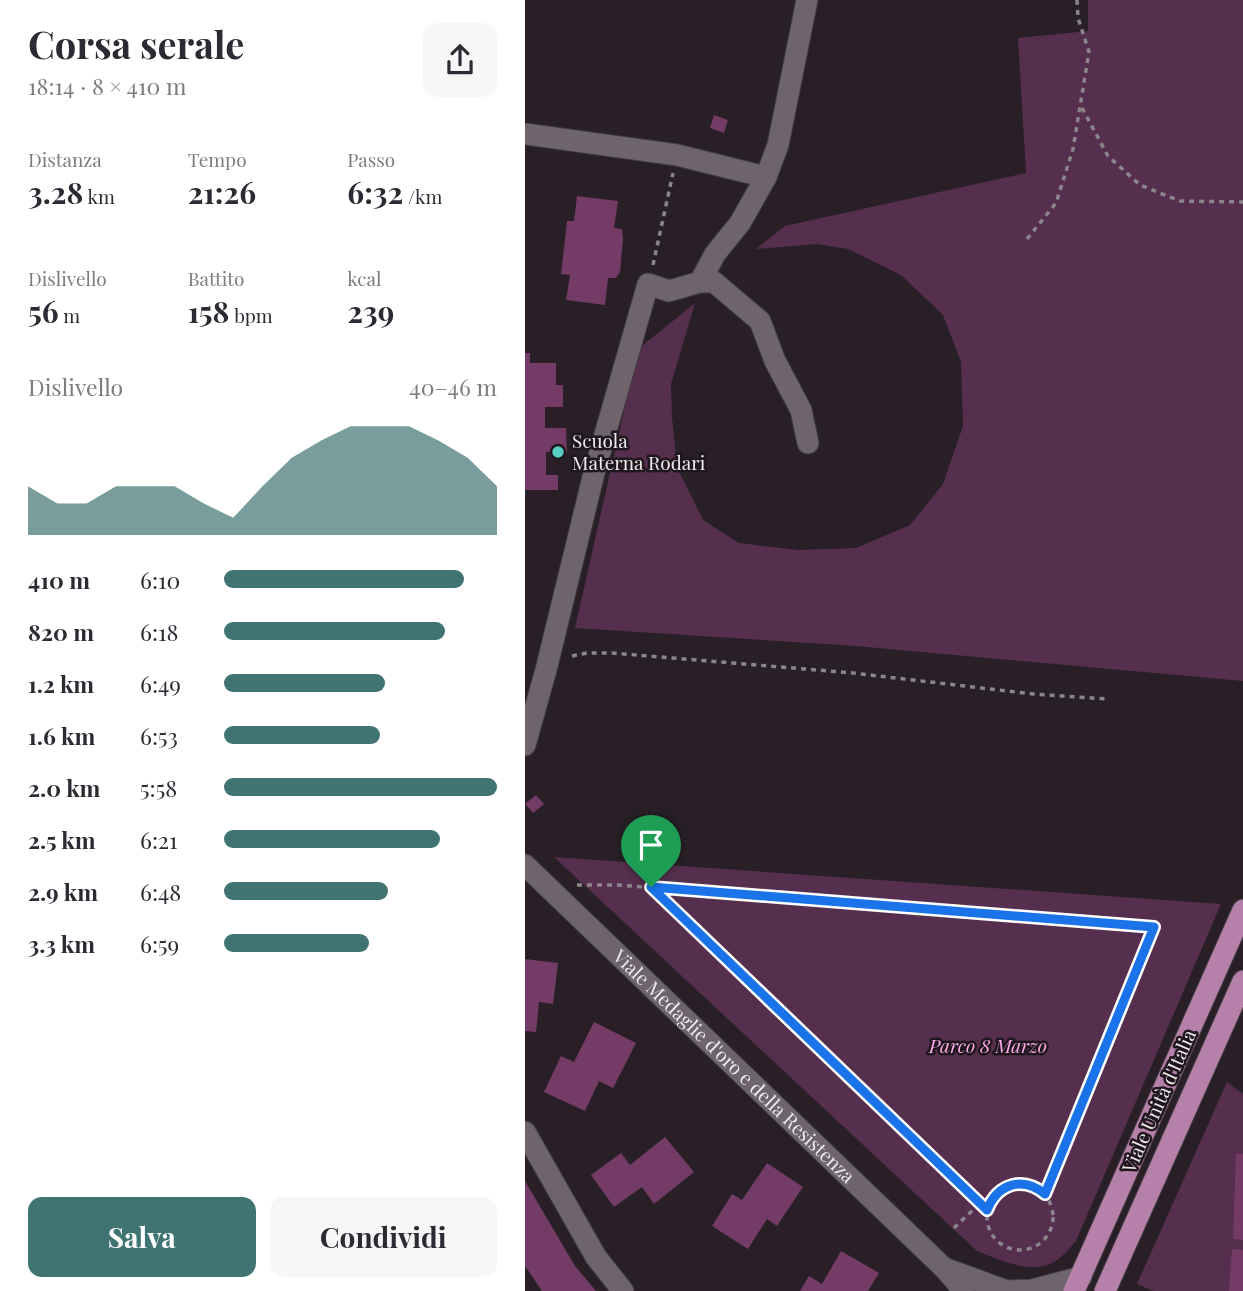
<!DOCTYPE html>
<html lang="it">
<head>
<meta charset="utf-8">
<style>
  :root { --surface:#fff; --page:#f7f7f7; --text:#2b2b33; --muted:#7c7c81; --accent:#3f7473 }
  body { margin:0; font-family:"Playfair Display",serif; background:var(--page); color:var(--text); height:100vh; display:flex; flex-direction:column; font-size:26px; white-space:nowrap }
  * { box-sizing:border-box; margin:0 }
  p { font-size:23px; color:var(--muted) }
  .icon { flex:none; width:38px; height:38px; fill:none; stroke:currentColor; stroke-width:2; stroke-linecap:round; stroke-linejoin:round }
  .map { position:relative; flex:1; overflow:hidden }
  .sheet { display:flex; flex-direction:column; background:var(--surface); width:525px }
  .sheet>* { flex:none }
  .pin { position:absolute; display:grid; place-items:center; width:60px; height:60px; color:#fff; margin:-72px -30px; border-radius:50% 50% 50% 0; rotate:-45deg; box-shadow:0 0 7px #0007 }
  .pin .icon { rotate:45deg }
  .round { display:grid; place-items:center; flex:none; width:74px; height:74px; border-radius:14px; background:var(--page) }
  .summary { display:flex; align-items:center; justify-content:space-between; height:119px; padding:0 28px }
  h1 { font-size:38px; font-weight:700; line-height:52px }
  .stats { display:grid; grid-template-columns:repeat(3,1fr); gap:10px; height:119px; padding:7px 28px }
  .stats div { display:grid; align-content:center }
  .stats b { font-size:30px; font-weight:700 }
  .stats small { font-size:19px; font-weight:400 }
  .stats p { font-size:19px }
  .chart { height:196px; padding:14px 28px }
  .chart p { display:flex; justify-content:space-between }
  .chart svg { width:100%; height:126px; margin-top:7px; fill:var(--accent); opacity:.7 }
  .cta { display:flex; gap:14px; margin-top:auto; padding:14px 28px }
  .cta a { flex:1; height:80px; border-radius:14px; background:var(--accent); color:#fff; font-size:28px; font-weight:700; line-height:80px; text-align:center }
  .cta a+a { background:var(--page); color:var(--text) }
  ul { padding:0 28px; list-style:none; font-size:23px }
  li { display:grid; grid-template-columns:112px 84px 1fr; align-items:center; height:52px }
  li i { height:18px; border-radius:9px; background:var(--accent) }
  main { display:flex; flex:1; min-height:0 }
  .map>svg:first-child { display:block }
  .green { fill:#552f4d }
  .building { fill:#733b66 }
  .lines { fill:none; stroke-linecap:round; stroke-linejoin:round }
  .minor-casing { stroke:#423b40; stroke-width:23 }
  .major-casing { stroke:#423b40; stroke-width:23 }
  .path { stroke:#8c858a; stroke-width:3.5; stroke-dasharray:5 5; stroke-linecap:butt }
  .minor { stroke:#6e646c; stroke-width:21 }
  .major { stroke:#b580a9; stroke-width:21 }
  .route-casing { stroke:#fff; stroke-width:14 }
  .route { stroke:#1a73e8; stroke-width:9 }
  .poi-dot { fill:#57cec1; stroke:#1f171d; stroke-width:2.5 }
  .labels { text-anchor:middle; stroke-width:5; stroke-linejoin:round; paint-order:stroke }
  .poi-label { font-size:19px; fill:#efe9ed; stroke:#1f171d; text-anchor:start }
  .park-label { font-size:19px; font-style:italic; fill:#fea9ea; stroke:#1f171d }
  .street-label { font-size:19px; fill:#efe9ed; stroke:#1f171d }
</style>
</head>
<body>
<main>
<section class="sheet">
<div class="summary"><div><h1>Corsa serale</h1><p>18:14 · 8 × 410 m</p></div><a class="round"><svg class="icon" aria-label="share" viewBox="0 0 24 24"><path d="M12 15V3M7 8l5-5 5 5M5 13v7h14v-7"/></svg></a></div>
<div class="stats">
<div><p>Distanza</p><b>3.28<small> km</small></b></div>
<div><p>Tempo</p><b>21:26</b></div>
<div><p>Passo</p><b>6:32<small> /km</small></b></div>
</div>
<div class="stats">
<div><p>Dislivello</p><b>56<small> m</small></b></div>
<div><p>Battito</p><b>158<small> bpm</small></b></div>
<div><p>kcal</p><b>239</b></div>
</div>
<div class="chart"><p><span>Dislivello</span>40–46 m</p>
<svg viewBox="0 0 160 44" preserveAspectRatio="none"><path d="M0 44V27L10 33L20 33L30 27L40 27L50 27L60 33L70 38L80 27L90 17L100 11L110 6L120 6L130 6L140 11L150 17L160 27V44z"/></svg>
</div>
<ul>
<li><b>410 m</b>6:10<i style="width:88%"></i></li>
<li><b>820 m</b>6:18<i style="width:81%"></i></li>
<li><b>1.2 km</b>6:49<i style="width:59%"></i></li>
<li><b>1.6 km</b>6:53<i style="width:57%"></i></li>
<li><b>2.0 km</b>5:58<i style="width:100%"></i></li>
<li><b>2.5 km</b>6:21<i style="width:79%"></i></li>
<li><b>2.9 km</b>6:48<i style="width:60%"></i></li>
<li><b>3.3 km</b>6:59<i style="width:53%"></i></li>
</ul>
<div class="cta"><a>Salva</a><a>Condividi</a></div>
</section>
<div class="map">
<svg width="718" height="1291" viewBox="0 0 718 1291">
  <rect width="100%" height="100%" fill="#282026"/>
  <g class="green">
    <polygon points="563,0 718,0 718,681 331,646 50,628 113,349 170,303 146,384 147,417 152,467 178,520 214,543 274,550 331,548 385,525 418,484 438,426 436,362 418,315 376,275 323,249 292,244 231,249 260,226 501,173 493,38 563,31"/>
    <path d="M29,857l667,47 -145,337c-5,5 -10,12 -15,16 -24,21 -59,4 -84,-6z"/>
    <polygon points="702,1082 718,1094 718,1291 628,1291 612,1284"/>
  </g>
  <g class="building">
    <polygon points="189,115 203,120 199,133 185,128"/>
    <polygon points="52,196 93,201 89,228 97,229 98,239 95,272 91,278 83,278 80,305 41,300 45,275 36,274 42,221 49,221"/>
    <polygon points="0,353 5,353 5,363 31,363 31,385 38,385 38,407 20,407 20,428 41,428 42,452 21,452 21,475 33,475 33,490 0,490"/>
    <polygon points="11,795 19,804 8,813 0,804"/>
    <polygon points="0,959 33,963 28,1004 14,1002 11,1032 0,1031"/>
    <polygon points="69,1022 111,1043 88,1088 74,1081 60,1111 19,1092 36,1056 49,1062"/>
    <polygon points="140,1137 169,1172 129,1204 117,1187 89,1207 66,1175 96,1153 105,1165"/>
    <polygon points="711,1154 718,1154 718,1240 708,1239"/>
    <polygon points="242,1163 278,1187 252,1226 242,1219 223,1249 187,1226 207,1194 217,1200"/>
    <polygon points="0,1181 50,1266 71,1291 17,1291 0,1266"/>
    <polygon points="707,1249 718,1250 718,1291 704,1291"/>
    <polygon points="316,1251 354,1273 343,1291 275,1291 284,1276 297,1284"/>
  </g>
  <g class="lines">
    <g class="minor-casing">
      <g id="minor">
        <polyline points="0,134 152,155 241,177"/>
        <polyline points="175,282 189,282 235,321 250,361 276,410 283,443"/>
        <polyline points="0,745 21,670 69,473 123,284 144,291 175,282 190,254 215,223 241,177 253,145 282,0"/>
        <path id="s1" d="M0,865l420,404 19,22"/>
        <polyline points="0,1132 71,1257 98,1291"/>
        <polyline points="422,1269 482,1291"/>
        <polyline points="481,1291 507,1290 556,1277"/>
      </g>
    </g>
    <g class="major-casing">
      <g id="major">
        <polyline points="549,1291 718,910"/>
        <polyline points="580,1291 718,981"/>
      </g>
    </g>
    <g class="path">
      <polyline points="557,108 583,156 615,185 655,201 718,202"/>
      <polyline points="502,239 531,203 548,149 564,52 553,18 552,0"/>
      <polyline points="128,265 148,173"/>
      <polyline points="47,656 62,653 87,653 328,673 508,694 582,699"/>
      <polyline points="128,853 126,887 462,1210"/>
      <polyline points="52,885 93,885 629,927 520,1194"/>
      <circle cx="495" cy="1217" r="33"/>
      <polyline points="429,1228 455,1203"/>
    </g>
    <use href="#minor" class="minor"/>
    <use href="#major" class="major"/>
  </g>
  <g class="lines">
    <g class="route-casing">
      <path id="route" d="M126,887l503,40 -109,267c-22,-18 -47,-11 -58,16z"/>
    </g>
    <use href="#route" class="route"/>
  </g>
  <circle class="poi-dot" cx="33" cy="452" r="7"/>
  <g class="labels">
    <g class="poi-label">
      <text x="47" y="448">Scuola<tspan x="47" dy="22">Materna Rodari</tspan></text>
    </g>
    <g class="park-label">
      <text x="463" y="1053">Parco 8 Marzo</text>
    </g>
    <g class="street-label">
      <text dy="7" stroke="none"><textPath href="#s1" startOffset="290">Viale Medaglie d'oro e della Resistenza</textPath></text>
      <text transform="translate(634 1101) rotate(-66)" y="7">Viale Unità d'Italia</text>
    </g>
  </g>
</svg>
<div class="pin" style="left:126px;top:887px;background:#1e9e55"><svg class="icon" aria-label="arrive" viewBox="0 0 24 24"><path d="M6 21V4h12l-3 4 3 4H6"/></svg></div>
</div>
</main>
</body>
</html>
